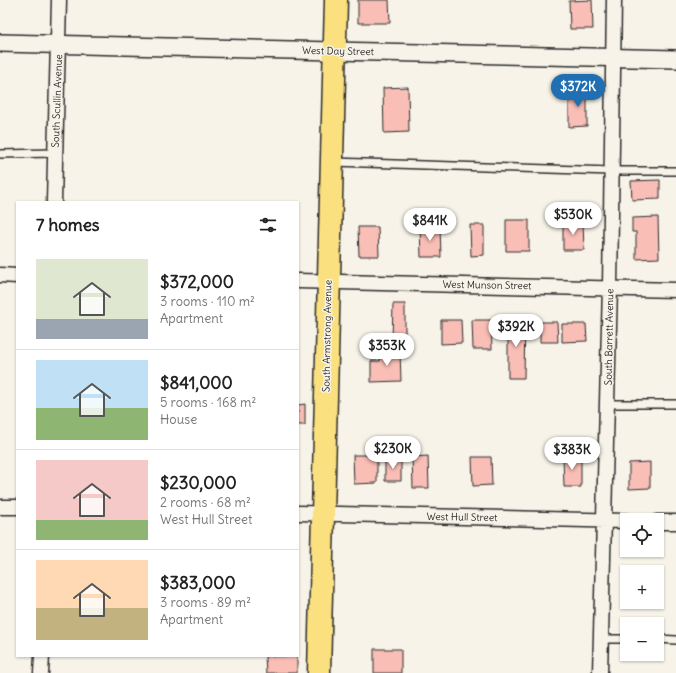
<!DOCTYPE html>
<html lang="en">
<head>
<meta charset="utf-8">
<style>
  body { margin:0; font-family:Delius,sans-serif; background:#f2f2f2; color:#222; height:100vh; display:flex; flex-direction:column; font-size:15px; white-space:nowrap }
  * { box-sizing:border-box; margin:0 }
  p { font-size:13px; color:#767676 }
  .icon { flex:none; width:22px; height:22px; fill:none; stroke:currentColor; stroke-width:2; stroke-linecap:round; stroke-linejoin:round }
  .map { position:relative; flex:1; overflow:hidden }
  .panel { position:absolute; left:16px; top:201px; width:283px; height:456px; display:flex; flex-direction:column; background:#fff; border-radius:0px; box-shadow:0 1px 3px #0004 }
  .panel>* { flex:none }
  .controls { position:absolute; left:620px; top:513px; display:grid; gap:8px }
  .controls a { display:grid; place-items:center; width:44px; height:44px; border-radius:0px; background:#fff; box-shadow:0 1px 3px #0004; font-size:20px }
  .price { position:absolute; translate:-50% -34px; padding:0 9px; border-radius:14px; background:#fff; color:#222; font-size:13px; line-height:26px; filter:drop-shadow(0 1px 2px #0008) }
  .price::after { content:''; position:absolute; left:50%; top:24px; width:12px; height:9px; margin-left:-6px; background:inherit; clip-path:polygon(0 0,100% 0,50% 100%) }
  .price.selected { background:#1f6fb2; color:#fff }
  ul { padding:0; list-style:none }
  li { display:flex; align-items:center; gap:12px; height:100px; padding:0 20px }
  li+li { border-top:1px solid #e0e0e0 }
  li span { display:grid; place-items:center; flex:none; width:112px; height:80px; border-radius:0px; color:#555 }
  li>.icon { margin-inline-start:auto }
  span .icon { width:48px; height:48px; fill:#fffc; stroke-width:1 }
  li b { font-size:17px }
  h2 { display:flex; justify-content:space-between; align-items:center; height:48px; padding:0 20px; font-size:17px }
  .map>svg:first-child { display:block }
</style>
</head>
<body>
<div class="map">
<svg width="676" height="673" viewBox="0 0 676 673">
  <rect width="100%" height="100%" fill="#f7f3e8"/>
  <filter id="ink" filterUnits="userSpaceOnUse"><feTurbulence type="fractalNoise" baseFrequency=".025" numOctaves="2"/><feDisplacementMap in="SourceGraphic" scale="8" xChannelSelector="R" yChannelSelector="G"/><feConvolveMatrix kernelMatrix="1 2 1 2 8 2 1 2 1" color-interpolation-filters="sRGB"/></filter>
  <g filter="url(#ink)">
    <path fill="#f9beb5" stroke="#2b2b2b" d="M 358,0 L 389,0 L 390,23 L 358,23 Z
      M 592,0 L 593,29 L 570,29 L 569,1 Z
      M 408,87 L 409,132 L 384,133 L 383,88 Z
      M 569,90 L 587,90 L 587,126 L 569,127 Z
      M 660,180 L 660,199 L 632,200 L 631,181 Z
      M 658,217 L 659,258 L 636,259 L 636,232 L 632,232 L 632,218 Z
      M 506,220 L 529,220 L 529,251 L 506,251 Z
      M 563,222 L 583,222 L 584,250 L 563,250 Z
      M 470,225 L 484,225 L 484,255 L 471,256 Z
      M 420,226 L 440,226 L 441,257 L 421,257 Z
      M 358,227 L 378,227 L 379,256 L 359,256 Z
      M 393,304 L 405,304 L 405,340 L 392,340 Z
      M 508,319 L 525,319 L 524,378 L 508,378 Z
      M 441,320 L 461,320 L 462,343 L 441,344 Z
      M 472,320 L 491,320 L 492,349 L 473,349 Z
      M 540,322 L 557,322 L 558,342 L 540,342 Z
      M 562,324 L 586,324 L 587,341 L 562,342 Z
      M 380,351 L 400,351 L 401,381 L 371,382 L 371,361 L 380,361 Z
      M 305,404 L 305,425 L 298,425 L 298,405 Z
      M 353,455 L 377,455 L 377,483 L 354,484 Z
      M 428,456 L 429,488 L 413,488 L 412,457 Z
      M 563,456 L 581,456 L 581,487 L 564,487 Z
      M 472,457 L 491,457 L 492,485 L 473,486 Z
      M 385,458 L 401,458 L 401,481 L 385,481 Z
      M 650,462 L 650,488 L 629,489 L 629,463 Z
      M 374,649 L 401,649 L 401,673 L 374,673 Z
      M 265,656 L 297,656 L 297,673 L 266,673 Z"/>
    <g fill="none" stroke-linecap="round" stroke-linejoin="round">
      <g stroke="#2b2b2b" stroke-width="10">
        <path id="service" d="M 0,154 L 55,153
          M 334,162 L 611,171 L 676,171
          M 607,404 L 676,404
          M 601,639 L 627,639
          M 657,639 L 676,640"/>
      </g>
      <g stroke="#2b2b2b" stroke-width="17">
        <path id="minor" d="M 54,202 L 59,0
          M 0,275 L 17,276
          M 298,281 L 676,290
          M 0,507 L 17,507
          M 298,513 L 627,521
          M 657,522 L 676,522
          M 41,673 L 42,656
          M 600,673 L 610,287 L 614,0"/>
      </g>
      <g stroke="#2b2b2b" stroke-width="20">
        <path id="tertiary" d="M 0,43 L 676,59"/>
      </g>
      <g stroke="#2b2b2b" stroke-width="25">
        <path id="primary" d="M 319,673 L 336,0"/>
      </g>
      <use href="#service" stroke="#f7f3e8" stroke-width="7"/>
      <use href="#minor" stroke="#f7f3e8" stroke-width="14"/>
      <use href="#tertiary" stroke="#f7f3e8" stroke-width="17"/>
      <use href="#primary" stroke="#fbe080" stroke-width="22"/>
    </g>
  </g>
  <g text-anchor="middle" dominant-baseline="central" stroke-width="3" stroke-linejoin="round" paint-order="stroke">
    <g font-size="10" fill="#2b2b2b" stroke="#f7f3e8">
      <text transform="translate(338 51) rotate(1)">West Day Street</text>
      <text transform="translate(57 101) rotate(-88)">South Scullin Avenue</text>
      <text transform="translate(487 285) rotate(1)">West Munson Street</text>
      <text transform="translate(327 336) rotate(-89)">South Armstrong Avenue</text>
      <text transform="translate(609 337) rotate(-89)">South Barrett Avenue</text>
      <text transform="translate(462 517) rotate(1)">West Hull Street</text>
    </g>
  </g>
</svg>
<div class="controls">
<a><svg class="icon" aria-label="locate" viewBox="0 0 24 24"><circle cx="12" cy="12" r="6"/><path d="M12 2v4M12 18v4M2 12h4M18 12h4"/></svg></a>
<a>+</a>
<a>−</a>
</div>
<b class="price selected" style="left:578px;top:108px">$372K</b>
<b class="price" style="left:573px;top:236px">$530K</b>
<b class="price" style="left:430px;top:242px">$841K</b>
<b class="price" style="left:516px;top:348px">$392K</b>
<b class="price" style="left:387px;top:367px">$353K</b>
<b class="price" style="left:393px;top:470px">$230K</b>
<b class="price" style="left:572px;top:471px">$383K</b>
<section class="panel">
<h2>7 homes<svg class="icon" aria-label="filters" viewBox="0 0 24 24"><path d="M4 7h16M4 17h16"/><circle cx="9" cy="7" r="2"/><circle cx="15" cy="17" r="2"/></svg></h2>
<ul>
<li><span style="background:linear-gradient(#dfe7d0 75%,#9aa5b1 0)"><svg class="icon" aria-label="home" viewBox="0 0 24 24"><path d="M3 11l9-7 9 7M6 9v11h12V9"/></svg></span><div><b>$372,000</b><p>3 rooms · 110 m²</p><p>Apartment</p></div></li>
<li><span style="background:linear-gradient(#bfe0f5 60%,#8fb573 0)"><svg class="icon" aria-label="home" viewBox="0 0 24 24"><path d="M3 11l9-7 9 7M6 9v11h12V9"/></svg></span><div><b>$841,000</b><p>5 rooms · 168 m²</p><p>House</p></div></li>
<li><span style="background:linear-gradient(#f6c9c9 75%,#8fb573 0)"><svg class="icon" aria-label="home" viewBox="0 0 24 24"><path d="M3 11l9-7 9 7M6 9v11h12V9"/></svg></span><div><b>$230,000</b><p>2 rooms · 68 m²</p><p>West Hull Street</p></div></li>
<li><span style="background:linear-gradient(#ffd9b3 60%,#c2b280 0)"><svg class="icon" aria-label="home" viewBox="0 0 24 24"><path d="M3 11l9-7 9 7M6 9v11h12V9"/></svg></span><div><b>$383,000</b><p>3 rooms · 89 m²</p><p>Apartment</p></div></li>
</ul>
</section>
</div>
</body>
</html>
